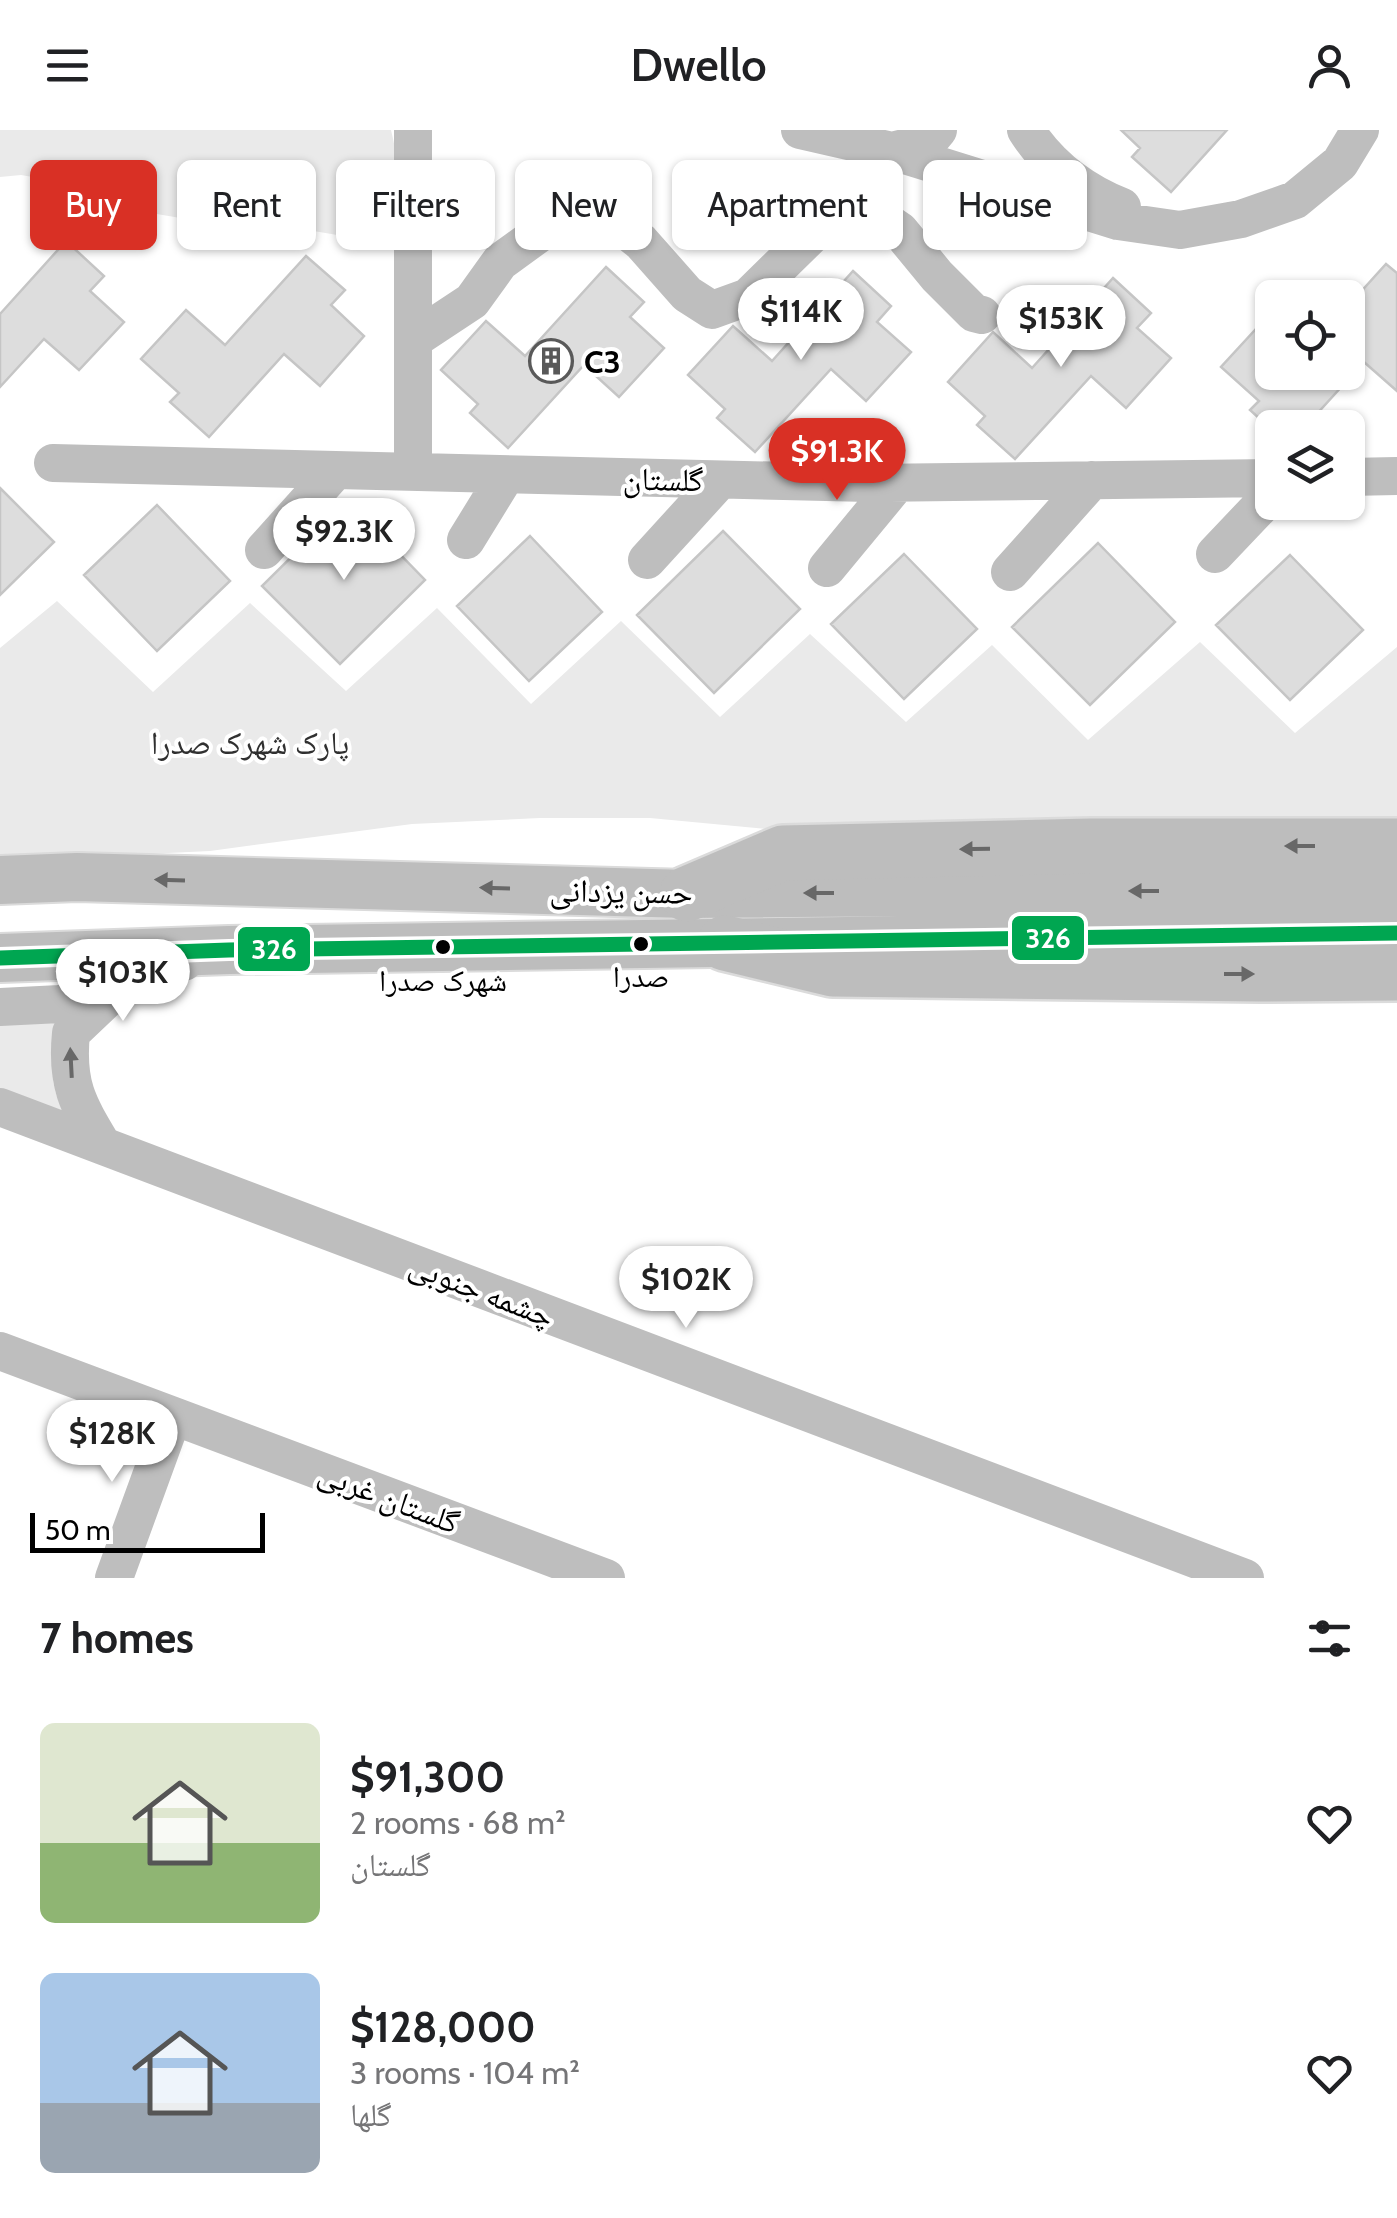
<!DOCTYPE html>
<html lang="en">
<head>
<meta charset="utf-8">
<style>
  body { margin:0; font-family:Cabin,"Noto Naskh Arabic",sans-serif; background:#f6f6f6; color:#202124; height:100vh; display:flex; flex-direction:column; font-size:38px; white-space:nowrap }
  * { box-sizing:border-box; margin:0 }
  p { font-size:32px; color:#757577 }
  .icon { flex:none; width:55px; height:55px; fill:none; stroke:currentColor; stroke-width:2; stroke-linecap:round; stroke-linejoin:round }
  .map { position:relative; height:1448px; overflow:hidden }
  .panel { display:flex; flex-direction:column; background:#fff; flex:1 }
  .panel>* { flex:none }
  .hud { position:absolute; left:30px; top:30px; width:1338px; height:90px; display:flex; gap:20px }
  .buttons { position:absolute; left:1255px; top:150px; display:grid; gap:20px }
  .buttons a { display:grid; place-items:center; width:110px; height:110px; border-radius:15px; background:#fff; box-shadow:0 2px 8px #0004; font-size:50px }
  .scale { position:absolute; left:30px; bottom:25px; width:235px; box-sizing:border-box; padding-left:10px; border:5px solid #000; border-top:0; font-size:28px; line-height:35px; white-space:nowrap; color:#000; -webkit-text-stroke:8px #fff; paint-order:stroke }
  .price { position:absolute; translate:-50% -85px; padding:0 22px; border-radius:35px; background:#fff; color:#222; font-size:32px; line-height:65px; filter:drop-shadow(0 2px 5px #0008) }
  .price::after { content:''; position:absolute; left:50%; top:60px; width:30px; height:22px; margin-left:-15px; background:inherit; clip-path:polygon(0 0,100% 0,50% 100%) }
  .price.on { background:#d93025; color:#fff }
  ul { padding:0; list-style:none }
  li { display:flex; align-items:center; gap:30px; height:250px; padding:0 40px }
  li span { display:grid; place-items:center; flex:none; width:280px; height:200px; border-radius:15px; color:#555 }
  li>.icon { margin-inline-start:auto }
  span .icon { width:120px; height:120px; fill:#fffc; stroke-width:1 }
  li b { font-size:42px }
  h2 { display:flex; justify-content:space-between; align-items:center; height:120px; padding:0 40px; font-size:42px }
  .chip { padding:0 35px; border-radius:15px; background:#fff; box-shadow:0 2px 8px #0004; font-size:35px; line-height:90px }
  .chip.on { background:#d93025; color:#fff }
  header { display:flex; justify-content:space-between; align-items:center; height:130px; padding:0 40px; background:#fff; font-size:45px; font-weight:600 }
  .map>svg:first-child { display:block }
</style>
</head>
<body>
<header><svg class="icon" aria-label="menu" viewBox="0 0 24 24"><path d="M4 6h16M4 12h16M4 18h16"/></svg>Dwello<svg class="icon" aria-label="person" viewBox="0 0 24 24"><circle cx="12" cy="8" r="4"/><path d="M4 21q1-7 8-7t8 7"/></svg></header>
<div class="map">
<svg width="1397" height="1448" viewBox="0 0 1397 1448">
  <rect width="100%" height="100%" fill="#fff"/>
  <path fill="#eaeaea" d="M 0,0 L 391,0 C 400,36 402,78 390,114 L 255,91 L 210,93 L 145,82 L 53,88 L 61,52 L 21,45 L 0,47 Z
    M 57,471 L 153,562 L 250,473 L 346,561 L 437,478 L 531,574 L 621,491 L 720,587 L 810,504 L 906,592 L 992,515 L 1088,610 L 1200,512 L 1295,603 L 1397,517 L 1397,696 L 841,706 L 650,688 L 540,688 L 412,694 L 210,721 L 64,728 L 0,725 L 0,518 Z
    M 65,888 C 49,928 46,951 68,990 L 0,966 L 0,890 Z"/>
  <path fill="#ddd" stroke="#c5c5c5" stroke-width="2.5" d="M 1121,0 L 1227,0 L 1171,62 L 1132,27 L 1140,18 Z
    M 66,111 L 104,146 L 90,161 L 124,192 L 79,240 L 44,209 L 0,257 L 0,184 Z
    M 306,126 L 345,160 L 331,175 L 364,206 L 320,256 L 284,224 L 209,307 L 170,272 L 179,263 L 141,229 L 186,180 L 225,215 Z
    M 1386,134 L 1397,143 L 1397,261 L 1364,232 L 1304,298 L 1272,298 L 1272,300 L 1250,280 L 1259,271 L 1221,237 L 1266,188 L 1272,194 L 1272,242 L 1348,242 L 1348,176 Z
    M 606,137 L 644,172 L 630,187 L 664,218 L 619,267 L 584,235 L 508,318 L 470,283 L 478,274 L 441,240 L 486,191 L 525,226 Z
    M 853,141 L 891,176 L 877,192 L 911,222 L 866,271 L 831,239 L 755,322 L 717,288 L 725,279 L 688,245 L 733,196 L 772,231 Z
    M 1113,148 L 1151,183 L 1137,198 L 1171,228 L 1126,278 L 1091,246 L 1015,329 L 977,295 L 985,286 L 948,252 L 993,202 L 1032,238 Z
    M 0,358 L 54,412 L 0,465 Z
    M 348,371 L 425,450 L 340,534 L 262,456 Z
    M 157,375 L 230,451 L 157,521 L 84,445 Z
    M 723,401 L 800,479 L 714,563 L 637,485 Z
    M 530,406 L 602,482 L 529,551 L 457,476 Z
    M 1098,413 L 1175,492 L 1090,575 L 1012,497 Z
    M 904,424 L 977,499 L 904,569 L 831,494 Z
    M 1290,425 L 1363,500 L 1290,570 L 1216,495 Z"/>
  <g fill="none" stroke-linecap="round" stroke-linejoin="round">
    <g stroke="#dbdbdb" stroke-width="52">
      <path id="major" d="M 0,750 L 77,747 L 687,764 L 1397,758
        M 0,828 L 229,820 L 1397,803"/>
    </g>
    <g stroke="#dbdbdb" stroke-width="60">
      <path id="highway" d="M 687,764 L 783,723 L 1091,716 L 1397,716
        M 725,813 L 833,839 L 1261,844 L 1397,843"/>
    </g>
    <path stroke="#bebebe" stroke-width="38" d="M 800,0 L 892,21 L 1118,91 L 1180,100 L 1241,89 L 1295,70 L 1340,33 L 1360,0
      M 1026,0 C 1049,36 1082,61 1122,77
      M 892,21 L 928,12 L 938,0
      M 413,210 L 472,171 L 500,132 L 569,82 L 608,86 L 641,112 L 687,164 L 712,180 L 748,167 L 836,81 L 878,86 L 900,101 L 937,146 L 974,183 L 982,185
      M 53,333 L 869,353 L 1272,348
      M 413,342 L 413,0
      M 1348,347 L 1397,346
      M 466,410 L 506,345
      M 264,420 L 335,341
      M 1215,424 L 1272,364
      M 647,430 L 720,350
      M 827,438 L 898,352
      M 1010,442 L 1092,350
      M 0,877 L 60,874 L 115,861 L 150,841 L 184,832
      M 0,977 L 1245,1448
      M 103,1016 C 77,973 66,954 71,903 L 111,865
      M 0,1221 L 606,1448
      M 114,1448 L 173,1286"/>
    <use href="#major" stroke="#bdbdbd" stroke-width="48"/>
    <use href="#highway" stroke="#bdbdbd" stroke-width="55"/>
    <g stroke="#fff" stroke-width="22">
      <path id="bus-1" d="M 0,828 L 229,820 L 1397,803"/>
    </g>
    <use href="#bus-1" stroke="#00a651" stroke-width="15"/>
  </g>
  <defs><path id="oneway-solid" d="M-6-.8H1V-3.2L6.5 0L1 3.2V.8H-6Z" transform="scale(2.5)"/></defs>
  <g fill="#686868">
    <use href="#oneway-solid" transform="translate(1300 716) rotate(180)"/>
    <use href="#oneway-solid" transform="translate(975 719) rotate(179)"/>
    <use href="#oneway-solid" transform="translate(170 750) rotate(-178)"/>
    <use href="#oneway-solid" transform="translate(495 758) rotate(-178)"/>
    <use href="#oneway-solid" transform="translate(1144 761) rotate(180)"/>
    <use href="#oneway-solid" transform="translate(819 763) rotate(180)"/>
    <use href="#oneway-solid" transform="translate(1239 844)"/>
    <use href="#oneway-solid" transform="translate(71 933) rotate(-93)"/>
  </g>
  <defs>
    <g id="building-ring" transform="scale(2.25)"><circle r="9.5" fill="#fff" stroke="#595959" stroke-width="1.5"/><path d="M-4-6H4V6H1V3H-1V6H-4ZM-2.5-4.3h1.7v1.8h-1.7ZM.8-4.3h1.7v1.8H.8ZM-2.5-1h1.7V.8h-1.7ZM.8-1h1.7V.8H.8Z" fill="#595959"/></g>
  </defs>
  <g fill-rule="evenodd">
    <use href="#building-ring" x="551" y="231"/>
  </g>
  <g fill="#000" stroke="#fff" stroke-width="4">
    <circle cx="641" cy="814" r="9"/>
    <circle cx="443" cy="817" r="9"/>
  </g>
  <g text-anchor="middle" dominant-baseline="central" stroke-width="8" stroke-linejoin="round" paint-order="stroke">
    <g font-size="30" fill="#000" stroke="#fff">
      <text x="641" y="846">صدرا</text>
      <text x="443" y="850">شهرک صدرا</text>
    </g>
    <g font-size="32" font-weight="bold" fill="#000" stroke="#fff" text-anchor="start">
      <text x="584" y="231">C3</text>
    </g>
    <g font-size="32" fill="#000" stroke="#fff">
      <text transform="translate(663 349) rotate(1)">گلستان</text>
      <text transform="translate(621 761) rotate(1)">حسن یزدانی</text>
      <text transform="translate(482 1160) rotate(21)">چشمه جنوبی</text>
      <text transform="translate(389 1367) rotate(21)">گلستان غربی</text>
    </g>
    <g font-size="32" fill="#303030" stroke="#fff">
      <text x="250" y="612">پارک شهرک صدرا</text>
    </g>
  </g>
  <g stroke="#fff" stroke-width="4">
    <rect x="1010" y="784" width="76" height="48" rx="10" fill="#00a651"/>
    <rect x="236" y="795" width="76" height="48" rx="10" fill="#00a651"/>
  </g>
  <g font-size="28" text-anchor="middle" font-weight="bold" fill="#fff">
    <text x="1048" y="818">326</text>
    <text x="274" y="829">326</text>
  </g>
</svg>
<div class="buttons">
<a><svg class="icon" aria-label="locate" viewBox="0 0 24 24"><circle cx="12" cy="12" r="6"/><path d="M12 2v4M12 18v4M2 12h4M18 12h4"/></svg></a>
<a><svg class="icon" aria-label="layers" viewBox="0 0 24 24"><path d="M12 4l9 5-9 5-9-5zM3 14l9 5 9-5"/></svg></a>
</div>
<div class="scale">50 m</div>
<b class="price" style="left:801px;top:233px">$114K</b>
<b class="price" style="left:1061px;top:240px">$153K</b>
<b class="price on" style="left:837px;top:373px">$91.3K</b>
<b class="price" style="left:344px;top:453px">$92.3K</b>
<b class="price" style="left:123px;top:894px">$103K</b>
<b class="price" style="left:686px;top:1201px">$102K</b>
<b class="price" style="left:112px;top:1355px">$128K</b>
<div class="hud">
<a class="chip on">Buy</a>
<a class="chip">Rent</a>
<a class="chip">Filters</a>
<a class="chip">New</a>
<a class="chip">Apartment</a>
<a class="chip">House</a>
</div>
</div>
<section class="panel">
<h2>7 homes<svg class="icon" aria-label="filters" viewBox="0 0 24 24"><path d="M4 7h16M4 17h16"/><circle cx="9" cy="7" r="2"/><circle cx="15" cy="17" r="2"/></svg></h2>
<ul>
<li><span style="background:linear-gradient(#dfe7d0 60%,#8fb573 0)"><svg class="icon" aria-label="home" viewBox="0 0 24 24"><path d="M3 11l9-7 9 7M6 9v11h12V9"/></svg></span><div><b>$91,300</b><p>2 rooms · 68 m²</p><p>گلستان</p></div><svg class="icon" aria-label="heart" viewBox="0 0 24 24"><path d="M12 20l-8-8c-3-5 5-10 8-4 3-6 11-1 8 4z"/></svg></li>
<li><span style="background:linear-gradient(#a9c7e8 65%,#9aa5b1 0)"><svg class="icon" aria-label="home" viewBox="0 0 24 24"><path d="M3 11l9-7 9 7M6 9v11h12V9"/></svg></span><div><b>$128,000</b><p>3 rooms · 104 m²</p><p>گلها</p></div><svg class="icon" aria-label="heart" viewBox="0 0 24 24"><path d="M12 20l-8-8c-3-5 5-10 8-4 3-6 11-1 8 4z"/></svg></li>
</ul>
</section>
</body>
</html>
